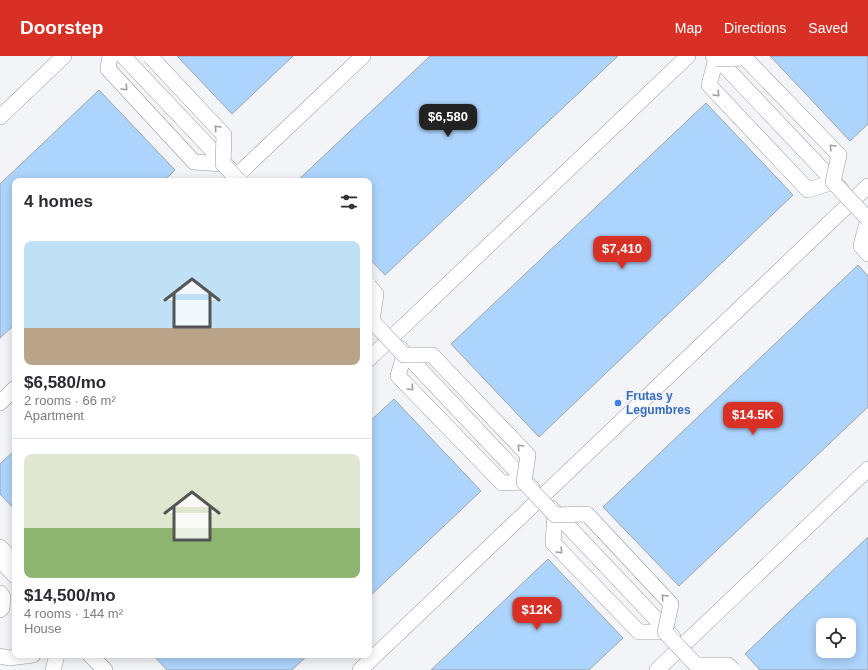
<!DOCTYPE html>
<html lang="en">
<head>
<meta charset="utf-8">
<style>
  body { margin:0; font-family:Helvetica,sans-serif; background:#f2f2f3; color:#2b2b33; height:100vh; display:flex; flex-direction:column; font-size:15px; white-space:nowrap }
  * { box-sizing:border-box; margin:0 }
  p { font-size:13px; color:#7c7c81 }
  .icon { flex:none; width:22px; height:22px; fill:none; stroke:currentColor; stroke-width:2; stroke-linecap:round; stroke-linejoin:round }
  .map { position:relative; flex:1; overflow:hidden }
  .details { position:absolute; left:12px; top:122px; width:360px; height:480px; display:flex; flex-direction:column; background:#fff; border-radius:8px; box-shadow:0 2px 10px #0003 }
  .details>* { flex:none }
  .controls { position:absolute; left:816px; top:562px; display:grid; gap:8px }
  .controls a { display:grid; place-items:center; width:40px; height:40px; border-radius:8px; background:#fff; box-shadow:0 2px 10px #0003; font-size:20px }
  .price { position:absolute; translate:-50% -34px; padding:0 9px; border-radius:8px; background:#d93025; color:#fff; font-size:13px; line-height:26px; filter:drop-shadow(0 1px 2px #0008) }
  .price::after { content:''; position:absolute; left:50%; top:24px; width:12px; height:9px; margin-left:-6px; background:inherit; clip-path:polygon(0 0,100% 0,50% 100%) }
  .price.selected { background:#222; color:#fff }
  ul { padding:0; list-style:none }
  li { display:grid; align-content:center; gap:8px; height:212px; padding:0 12px }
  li+li { border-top:1px solid #e1e1e2 }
  li span { display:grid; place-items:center; height:124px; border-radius:8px; color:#555 }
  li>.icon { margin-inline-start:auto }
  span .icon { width:72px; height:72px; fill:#fffc; stroke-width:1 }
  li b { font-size:17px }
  h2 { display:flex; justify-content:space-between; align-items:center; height:48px; padding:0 12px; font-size:17px }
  header { display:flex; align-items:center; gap:24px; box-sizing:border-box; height:56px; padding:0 20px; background:#d93025; color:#fff }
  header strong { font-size:19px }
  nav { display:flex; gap:22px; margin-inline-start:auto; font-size:14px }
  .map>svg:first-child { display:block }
</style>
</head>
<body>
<header>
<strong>Doorstep</strong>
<nav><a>Map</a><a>Directions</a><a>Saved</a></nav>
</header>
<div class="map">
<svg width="868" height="614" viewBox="0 0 868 614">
  <rect width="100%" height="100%" fill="#f2f4f7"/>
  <path fill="#add4fc" stroke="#a2a4a6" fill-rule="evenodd" d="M 177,0 L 293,0 L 232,58 Z
    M 430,0 L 618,0 L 385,219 L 369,202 L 369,125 L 297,125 Z
    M 770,0 L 868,0 L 868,68 L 850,85 Z
    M 99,34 L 175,114 L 164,125 L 15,125 L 15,268 L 0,282 L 0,128 Z
    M 706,47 L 793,139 L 539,381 L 451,288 Z
    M 858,209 L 868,220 L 868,351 L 679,530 L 603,451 Z
    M 394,343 L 481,435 L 369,541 L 369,366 Z
    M 15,394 L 15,454 L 0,438 L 0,408 Z
    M 868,481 L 868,614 L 760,614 L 745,598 ZM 823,569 L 849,569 L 849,595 L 823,595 Z
    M 548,503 L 623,582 L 589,614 L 431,614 Z
    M 153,599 L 308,599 L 292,614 L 167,614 Z"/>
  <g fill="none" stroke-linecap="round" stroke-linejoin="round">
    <g stroke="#96989a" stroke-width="16">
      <path id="minor" d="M 110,0 L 108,13 L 194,106 L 223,108
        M 123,0 L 230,113
        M 713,0 L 716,3 L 709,29 L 808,134 L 833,126
        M 715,0 L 841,133
        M 0,61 L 64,0
        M 231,125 L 363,0
        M 868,163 L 861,190 L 868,198
        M 400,292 L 532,432
        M 404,299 L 398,320 L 502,427 L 524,426
        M 369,303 L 688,0
        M 0,347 L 15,332
        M 551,452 L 673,581
        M 555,459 L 553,487 L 639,576 L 665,576
        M 0,491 L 15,507
        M 0,504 L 15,520
        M 0,537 L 3,541 L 2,552 L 0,554
        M 90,599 L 105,614
        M 0,600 L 9,602 L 33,599
        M 53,614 L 57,599
        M 360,614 L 868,130
        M 657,614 L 868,413"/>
    </g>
    <use href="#minor" stroke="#fff" stroke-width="15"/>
    <g stroke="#96989a" stroke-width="16" stroke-linecap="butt">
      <path id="minor-bridge" d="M 150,0 L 224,79 L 223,108 L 239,125
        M 716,3 L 745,2 L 839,99 L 833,126 L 868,163
        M 369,230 L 376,238 L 372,265 L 404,299 L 432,299 L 528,399 L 524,426 L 555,459 L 587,458 L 671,548 L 665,576 L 696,609 L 728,609 L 733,614"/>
    </g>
    <use href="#minor-bridge" stroke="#fff" stroke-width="15"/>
  </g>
  <defs><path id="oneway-chevron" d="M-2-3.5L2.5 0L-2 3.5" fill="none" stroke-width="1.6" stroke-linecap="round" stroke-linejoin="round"/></defs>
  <g stroke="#9fa0a0">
    <use href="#oneway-chevron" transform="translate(125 32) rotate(47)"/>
    <use href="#oneway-chevron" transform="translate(717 38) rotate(47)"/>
    <use href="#oneway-chevron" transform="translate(217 72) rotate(-133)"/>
    <use href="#oneway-chevron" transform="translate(832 91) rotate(-134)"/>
    <use href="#oneway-chevron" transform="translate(411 332) rotate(46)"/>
    <use href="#oneway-chevron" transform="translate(520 391) rotate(-134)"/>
    <use href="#oneway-chevron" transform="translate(560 495) rotate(46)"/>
    <use href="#oneway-chevron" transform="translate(664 541) rotate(-133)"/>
  </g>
  <circle fill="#3f7fe0" stroke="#f2f4f7" stroke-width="1.5" cx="618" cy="347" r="4"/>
  <g text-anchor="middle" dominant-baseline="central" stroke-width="3" stroke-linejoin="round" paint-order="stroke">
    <g font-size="12" font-weight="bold" fill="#366cbe" stroke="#f2f4f7" text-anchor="start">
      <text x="626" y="340">Frutas y<tspan x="626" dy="14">Legumbres</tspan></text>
    </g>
  </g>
</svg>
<div class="controls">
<a><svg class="icon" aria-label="locate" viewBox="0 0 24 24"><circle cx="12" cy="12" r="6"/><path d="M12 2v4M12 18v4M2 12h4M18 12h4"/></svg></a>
</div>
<b class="price selected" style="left:448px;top:82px">$6,580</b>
<b class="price" style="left:622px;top:214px">$7,410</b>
<b class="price" style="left:753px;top:380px">$14.5K</b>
<b class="price" style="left:537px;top:575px">$12K</b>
<section class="details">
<h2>4 homes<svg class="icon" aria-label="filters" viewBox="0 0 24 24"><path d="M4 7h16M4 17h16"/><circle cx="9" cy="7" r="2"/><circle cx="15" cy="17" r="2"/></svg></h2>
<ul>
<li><span style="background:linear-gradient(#bfe0f5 70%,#b9a48a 0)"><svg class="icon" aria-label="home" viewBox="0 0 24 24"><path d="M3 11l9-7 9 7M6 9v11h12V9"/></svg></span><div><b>$6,580/mo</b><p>2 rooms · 66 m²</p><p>Apartment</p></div></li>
<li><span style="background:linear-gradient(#dfe7d0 60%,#8fb573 0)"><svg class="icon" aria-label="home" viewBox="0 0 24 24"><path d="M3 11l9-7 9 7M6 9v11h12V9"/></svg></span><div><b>$14,500/mo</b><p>4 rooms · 144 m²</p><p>House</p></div></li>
</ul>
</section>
</div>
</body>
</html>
